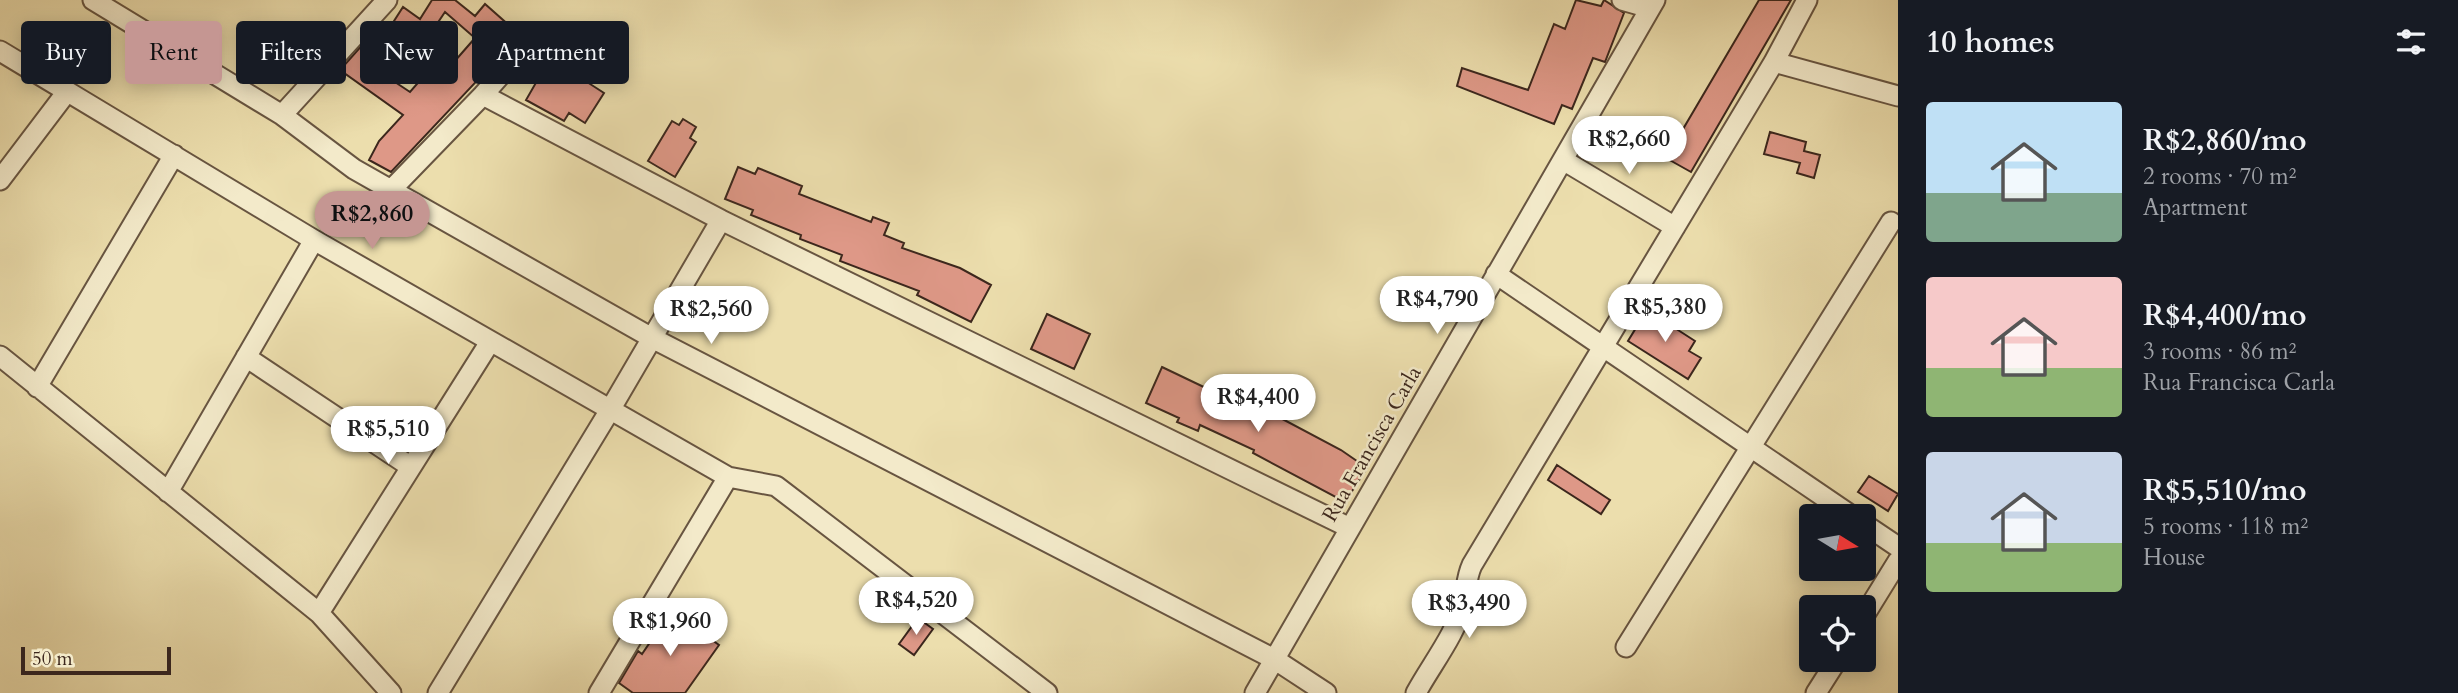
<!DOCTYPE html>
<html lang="en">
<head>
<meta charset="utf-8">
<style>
  body { margin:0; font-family:Cardo,serif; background:#242831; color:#f1f3f6; height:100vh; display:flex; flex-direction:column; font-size:26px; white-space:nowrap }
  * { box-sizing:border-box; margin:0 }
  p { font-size:23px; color:#9ea1a6 }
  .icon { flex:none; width:38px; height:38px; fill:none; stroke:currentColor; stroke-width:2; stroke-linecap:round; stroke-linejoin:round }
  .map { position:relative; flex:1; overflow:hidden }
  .sheet { display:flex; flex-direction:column; background:#171b24; width:560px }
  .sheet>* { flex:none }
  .top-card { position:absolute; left:21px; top:21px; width:665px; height:63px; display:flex; gap:14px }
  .needle { width:46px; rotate:101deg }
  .fabs { position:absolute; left:1799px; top:504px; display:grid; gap:14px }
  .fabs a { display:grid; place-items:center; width:77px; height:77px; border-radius:7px; background:#171b24; box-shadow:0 4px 18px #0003; font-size:35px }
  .scale { position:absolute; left:21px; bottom:18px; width:150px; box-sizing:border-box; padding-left:7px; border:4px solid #3c271d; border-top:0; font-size:19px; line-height:24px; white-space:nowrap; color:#3c271d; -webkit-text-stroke:5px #f3eaca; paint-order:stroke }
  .price { position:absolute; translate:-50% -60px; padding:0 16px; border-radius:24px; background:#fff; color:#222; font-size:23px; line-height:46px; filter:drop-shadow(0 2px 4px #0008) }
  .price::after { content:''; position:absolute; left:50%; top:42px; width:21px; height:16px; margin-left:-10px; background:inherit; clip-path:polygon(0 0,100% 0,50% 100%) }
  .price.active { background:#c59692; color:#111 }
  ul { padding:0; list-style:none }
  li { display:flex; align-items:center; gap:21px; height:175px; padding:0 28px }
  li span { display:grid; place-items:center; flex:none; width:196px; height:140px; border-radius:7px; color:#555 }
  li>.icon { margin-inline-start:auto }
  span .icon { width:84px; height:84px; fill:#fffc; stroke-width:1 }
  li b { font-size:30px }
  h2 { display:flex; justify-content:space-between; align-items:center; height:84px; padding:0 28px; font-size:30px }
  .tag { padding:0 24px; border-radius:7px; background:#171b24; box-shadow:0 4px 18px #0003; font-size:24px; line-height:63px }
  .tag.active { background:#c59692; color:#111 }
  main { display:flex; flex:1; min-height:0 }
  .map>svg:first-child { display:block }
</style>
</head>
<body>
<main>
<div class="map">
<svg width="1898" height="693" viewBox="0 0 1898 693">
  <rect width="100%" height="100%" fill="#ecdead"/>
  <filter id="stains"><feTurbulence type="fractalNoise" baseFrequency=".00286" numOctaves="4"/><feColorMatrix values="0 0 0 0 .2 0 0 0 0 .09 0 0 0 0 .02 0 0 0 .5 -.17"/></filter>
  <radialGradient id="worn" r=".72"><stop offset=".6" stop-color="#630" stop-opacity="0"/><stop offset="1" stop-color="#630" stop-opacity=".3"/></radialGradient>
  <path fill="#de9887" stroke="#3c271d" stroke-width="2" d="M 432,0 L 455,0 L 475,16 L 485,4 L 520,35 L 391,172 L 369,160 L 379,141 L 403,115 L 340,70 L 364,43 L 380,53 L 371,66 L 410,92 L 444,53 L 454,62 L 475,38 L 445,12 L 424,43 L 394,21 L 403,7 L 420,19 Z
    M 1576,0 L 1601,6 L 1604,0 L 1624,13 L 1605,62 L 1593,58 L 1572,109 L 1562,105 L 1554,124 L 1457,86 L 1462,68 L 1528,90 L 1554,24 L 1565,29 Z
    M 1759,0 L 1791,0 L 1691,172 L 1666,158 Z
    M 540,48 L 591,74 L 587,82 L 604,93 L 585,123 L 569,113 L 564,121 L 526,100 L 545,67 L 530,60 Z
    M 683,119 L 696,127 L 690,138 L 696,142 L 675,177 L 648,161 L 672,121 L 679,125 Z
    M 1770,132 L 1806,142 L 1804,151 L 1820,155 L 1814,178 L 1797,173 L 1800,163 L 1764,154 Z
    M 738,167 L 755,174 L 758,168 L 802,186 L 799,194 L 871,222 L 873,217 L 889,223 L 884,235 L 904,243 L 902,248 L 960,268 L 991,285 L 971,322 L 917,295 L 919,291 L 840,261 L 842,255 L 800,239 L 801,235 L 751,215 L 753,210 L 725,199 Z
    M 1647,310 L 1695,341 L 1689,351 L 1701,358 L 1688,379 L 1628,341 Z
    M 1047,314 L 1090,334 L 1074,369 L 1031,349 Z
    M 1162,367 L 1233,401 L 1234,397 L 1273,414 L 1341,450 L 1367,468 L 1345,502 L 1253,453 L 1254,450 L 1200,425 L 1198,431 L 1177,422 L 1179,418 L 1146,403 Z
    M 1557,465 L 1610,500 L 1601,514 L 1548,480 Z
    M 1869,476 L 1898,494 L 1888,511 L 1858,492 Z
    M 665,606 L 719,645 L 685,693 L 633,693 L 619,683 L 638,651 L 642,654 L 659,629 L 654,625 Z
    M 918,618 L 933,629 L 914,655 L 899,644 Z"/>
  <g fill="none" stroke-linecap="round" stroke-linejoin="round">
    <g stroke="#685541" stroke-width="23">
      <path id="minor" d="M 93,0 L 282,115 L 354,169 L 652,338 L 1274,659 L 1326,693
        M 1622,0 L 1650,8
        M 0,51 L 314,240 L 728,477 L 776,486 L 1047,693
        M 1774,62 L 1898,96
        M 483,95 L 721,220 L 1350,528
        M 282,115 L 387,0
        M 1563,160 L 1675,227
        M 0,180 L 66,93
        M 390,191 L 483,95 L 529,43
        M 1496,274 L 1852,516
        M 0,356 L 319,613 L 391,693
        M 246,357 L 411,467
        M 37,387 L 174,155
        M 168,492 L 314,240
        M 1864,524 L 1898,547
        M 319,613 L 490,342
        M 1864,616 L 1898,561
        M 1626,647 L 1891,222
        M 438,693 L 610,410 L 721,220
        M 599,693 L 728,477
        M 1255,693 L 1655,0
        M 1416,693 C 1431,665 1457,633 1464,601 C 1467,588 1466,578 1472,565 L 1774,62 L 1807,0
        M 1816,693 L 1837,660"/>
    </g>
    <use href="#minor" stroke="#f3eaca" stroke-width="19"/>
  </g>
  <g text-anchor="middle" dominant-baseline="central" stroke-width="5" stroke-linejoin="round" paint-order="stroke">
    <g font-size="21" fill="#3c271d" stroke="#f3eaca">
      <text transform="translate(1372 444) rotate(-60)">Rua Francisca Carla</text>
    </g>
  </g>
  <rect width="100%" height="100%" filter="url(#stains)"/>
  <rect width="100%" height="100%" fill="url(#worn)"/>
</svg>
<div class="fabs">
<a><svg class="needle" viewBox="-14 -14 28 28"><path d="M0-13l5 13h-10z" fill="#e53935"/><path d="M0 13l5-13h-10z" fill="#9ea1a6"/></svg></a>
<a><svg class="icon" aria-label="locate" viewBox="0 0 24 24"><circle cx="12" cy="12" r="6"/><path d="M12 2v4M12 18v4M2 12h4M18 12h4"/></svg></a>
</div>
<div class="scale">50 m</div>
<b class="price" style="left:1629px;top:176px">R$2,660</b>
<b class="price active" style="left:372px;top:251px">R$2,860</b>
<b class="price" style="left:1437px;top:336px">R$4,790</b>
<b class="price" style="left:1665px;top:344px">R$5,380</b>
<b class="price" style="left:711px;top:346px">R$2,560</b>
<b class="price" style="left:1258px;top:434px">R$4,400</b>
<b class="price" style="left:388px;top:466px">R$5,510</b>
<b class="price" style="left:916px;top:637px">R$4,520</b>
<b class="price" style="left:1469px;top:640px">R$3,490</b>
<b class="price" style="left:670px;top:658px">R$1,960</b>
<div class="top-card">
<a class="tag">Buy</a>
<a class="tag active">Rent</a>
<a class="tag">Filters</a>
<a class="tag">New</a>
<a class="tag">Apartment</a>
</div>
</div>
<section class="sheet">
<h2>10 homes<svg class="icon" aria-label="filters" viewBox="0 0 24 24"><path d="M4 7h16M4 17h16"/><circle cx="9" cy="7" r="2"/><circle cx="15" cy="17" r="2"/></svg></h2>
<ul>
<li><span style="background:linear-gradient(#bfe0f5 65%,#7fa58c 0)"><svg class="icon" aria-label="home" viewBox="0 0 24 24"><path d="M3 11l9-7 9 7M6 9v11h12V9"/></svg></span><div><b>R$2,860/mo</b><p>2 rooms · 70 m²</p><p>Apartment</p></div></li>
<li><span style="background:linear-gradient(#f6c9c9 65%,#8fb573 0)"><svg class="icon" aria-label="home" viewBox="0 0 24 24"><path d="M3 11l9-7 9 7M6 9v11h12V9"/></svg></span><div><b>R$4,400/mo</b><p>3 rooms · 86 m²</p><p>Rua Francisca Carla</p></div></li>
<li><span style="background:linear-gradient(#c9d6e8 65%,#8fb573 0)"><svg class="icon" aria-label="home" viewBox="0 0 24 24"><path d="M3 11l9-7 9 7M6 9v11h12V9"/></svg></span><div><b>R$5,510/mo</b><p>5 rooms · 118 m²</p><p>House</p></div></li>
</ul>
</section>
</main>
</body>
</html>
